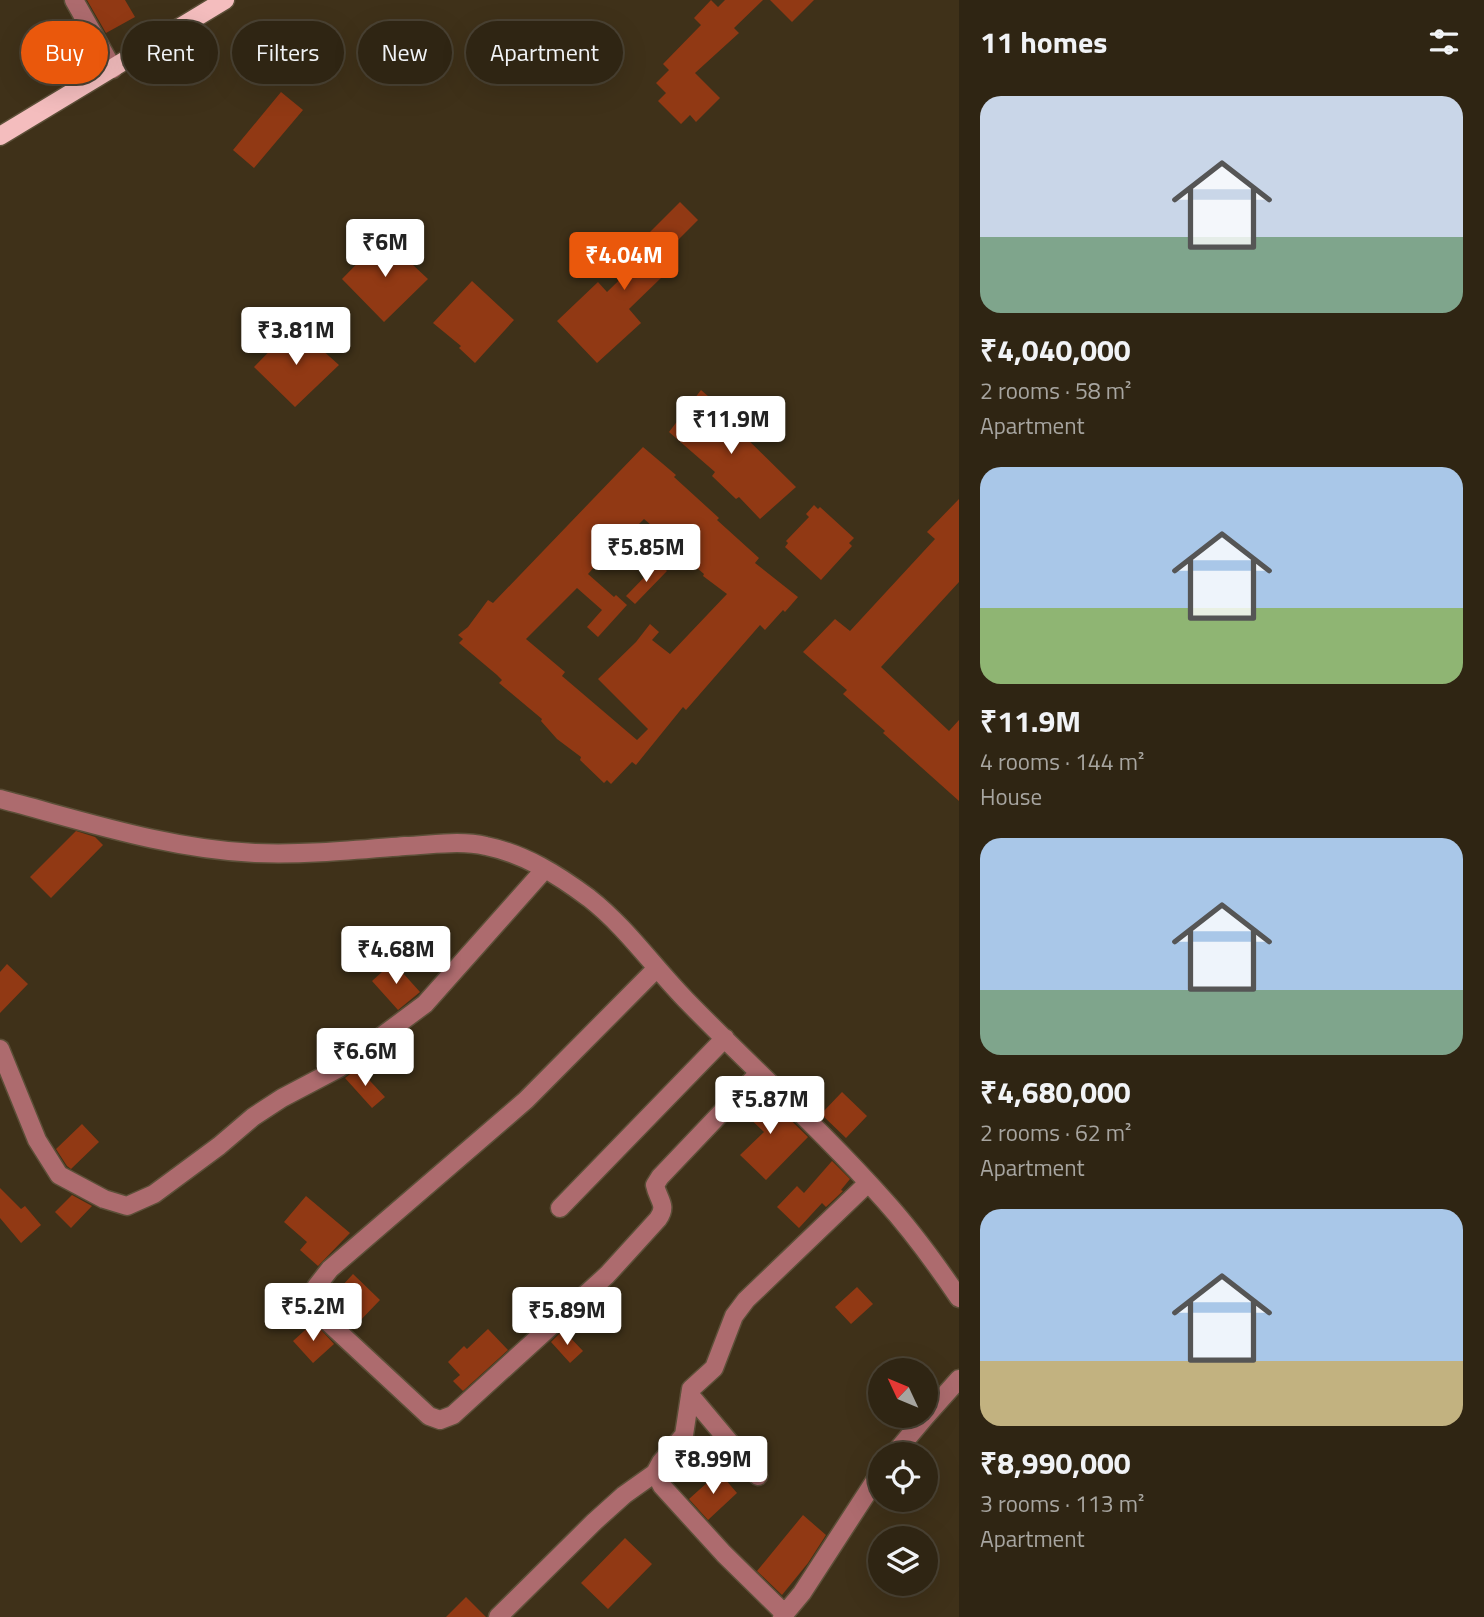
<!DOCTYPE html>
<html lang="en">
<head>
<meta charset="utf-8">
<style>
  body { margin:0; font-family:"Titillium Web",sans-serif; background:#3b3121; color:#f1f3f6; height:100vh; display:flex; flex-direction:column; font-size:26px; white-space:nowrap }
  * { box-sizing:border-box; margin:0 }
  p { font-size:23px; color:#a7a5a0 }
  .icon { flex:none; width:38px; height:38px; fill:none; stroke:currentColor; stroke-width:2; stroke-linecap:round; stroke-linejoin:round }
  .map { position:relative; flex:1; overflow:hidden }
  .details { display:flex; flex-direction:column; background:#2f2513; width:525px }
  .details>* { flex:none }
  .hud { position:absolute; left:21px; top:21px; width:665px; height:63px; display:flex; gap:14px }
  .needle { width:46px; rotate:314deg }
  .fabs { position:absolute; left:868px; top:1358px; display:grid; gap:14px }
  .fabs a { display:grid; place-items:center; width:70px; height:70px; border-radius:50%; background:#2f2513; box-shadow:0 7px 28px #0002,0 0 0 2px #4a4233; font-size:35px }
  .price { position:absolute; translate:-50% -60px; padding:0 16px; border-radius:7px; background:#fff; color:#222; font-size:23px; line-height:46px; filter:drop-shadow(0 2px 4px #0008) }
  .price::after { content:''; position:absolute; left:50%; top:42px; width:21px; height:16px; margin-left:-10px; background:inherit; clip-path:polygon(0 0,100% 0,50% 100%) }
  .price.selected { background:#ea580c; color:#fff }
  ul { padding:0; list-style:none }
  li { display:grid; align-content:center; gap:14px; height:371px; padding:0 21px }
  li span { display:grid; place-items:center; height:217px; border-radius:21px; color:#555 }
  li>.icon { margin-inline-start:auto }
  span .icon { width:126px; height:126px; fill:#fffc; stroke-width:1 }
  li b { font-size:30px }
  h2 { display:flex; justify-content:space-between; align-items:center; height:84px; padding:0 21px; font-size:30px }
  .tag { padding:0 24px; border-radius:32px; background:#2f2513; box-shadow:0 7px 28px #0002,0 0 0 2px #4a4233; font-size:24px; line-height:63px }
  .tag.selected { background:#ea580c; color:#fff }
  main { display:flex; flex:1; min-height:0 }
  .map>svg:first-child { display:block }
</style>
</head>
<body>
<main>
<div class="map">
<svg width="959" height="1617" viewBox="0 0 959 1617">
  <rect width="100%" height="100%" fill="#3f3119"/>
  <path fill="#913914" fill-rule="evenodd" d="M 87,0 L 125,0 L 135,17 L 106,33 Z
    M 711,0 L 718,7 L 725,0 L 763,0 L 734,28 L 739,33 L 695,73 L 720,98 L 696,122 L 690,115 L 681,124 L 658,101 L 666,93 L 656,83 L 669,70 L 663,64 L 701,25 L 694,18 Z
    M 770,0 L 814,0 L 792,22 Z
    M 281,92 L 303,110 L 254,168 L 233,150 Z
    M 680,202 L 698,220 L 652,266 L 662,277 L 629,309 L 641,323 L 597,363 L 557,321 L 598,282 L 607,292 L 646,254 L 637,245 Z
    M 383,237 L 428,279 L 384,322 L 342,279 Z
    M 472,281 L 514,320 L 475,363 L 459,348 L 461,346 L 433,323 Z
    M 294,326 L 318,350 L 320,348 L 339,365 L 295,407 L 254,367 Z
    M 701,390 L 738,422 L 738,430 L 796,487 L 760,519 L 739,497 L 736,499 L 712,476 L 715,472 L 669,432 Z
    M 643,447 L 676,475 L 674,477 L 719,518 L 717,520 L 759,558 L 755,563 L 798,597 L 785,612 L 783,610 L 765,630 L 760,625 L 686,710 L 683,707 L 636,765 L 632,762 L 611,784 L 607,780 L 604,783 L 580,760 L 581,757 L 557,739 L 541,721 L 542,719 L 499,683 L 502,680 L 497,675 L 459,643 L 463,639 L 458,635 L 468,627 L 488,600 L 493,603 ZM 644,519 L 679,549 L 677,551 L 704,574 L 703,576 L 727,594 L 670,654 L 652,640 L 659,632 L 650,624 L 636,642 L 598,679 L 648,729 L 637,740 L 562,676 L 565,672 L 526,639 L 577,588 L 602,610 L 587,627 L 598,637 L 627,605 L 616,595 L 614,597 L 588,574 L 620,538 L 622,541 Z
    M 959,499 L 959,582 L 881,667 L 949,731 L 959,720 L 959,801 L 883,733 L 885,731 L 843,694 L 847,690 L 803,652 L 835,619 L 850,631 L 935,539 L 927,532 Z
    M 814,505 L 818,509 L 820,507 L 854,538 L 849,543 L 852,546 L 821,580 L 785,547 L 788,543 L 786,541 L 809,517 L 806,514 Z
    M 658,563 L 667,571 L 635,604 L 626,596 Z
    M 76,831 L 95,837 L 103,845 L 51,898 L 30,877 Z
    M 393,962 L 420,992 L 398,1010 L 372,981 Z
    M 7,964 L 28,984 L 0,1013 L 0,972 Z
    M 358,1068 L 385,1097 L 372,1108 L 345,1078 Z
    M 759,1089 L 808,1137 L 766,1180 L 740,1155 L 764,1132 L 740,1109 Z
    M 842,1092 L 867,1116 L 846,1138 L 821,1114 Z
    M 82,1124 L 99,1142 L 71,1169 L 67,1166 L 56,1149 Z
    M 832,1161 L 850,1179 L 841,1190 L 843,1191 L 826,1207 L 822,1203 L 799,1228 L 777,1207 L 797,1186 L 804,1193 Z
    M 0,1188 L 21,1209 L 25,1206 L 41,1225 L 21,1243 L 0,1218 Z
    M 72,1195 L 92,1206 L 71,1228 L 55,1212 Z
    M 306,1196 L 350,1233 L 318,1266 L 300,1250 L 307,1242 L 284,1222 Z
    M 353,1274 L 380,1300 L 355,1326 L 328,1301 Z
    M 857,1287 L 873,1304 L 851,1324 L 835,1307 Z
    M 314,1322 L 334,1344 L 313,1363 L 293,1341 Z
    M 488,1329 L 508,1350 L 463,1391 L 453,1381 L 460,1375 L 448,1362 L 464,1346 L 467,1349 Z
    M 563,1330 L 583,1351 L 570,1363 L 551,1342 Z
    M 719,1472 L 737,1493 L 708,1520 L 689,1499 Z
    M 803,1515 L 826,1535 L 808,1563 L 782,1595 L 757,1571 Z
    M 625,1538 L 652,1564 L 608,1609 L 581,1583 Z
    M 466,1597 L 486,1617 L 446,1617 Z"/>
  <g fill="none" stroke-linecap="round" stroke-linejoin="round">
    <g stroke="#5c4f38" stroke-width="21">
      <path id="minor" d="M 74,0 L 113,69
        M 0,799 C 84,821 168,849 255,853 C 305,855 355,850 405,846 C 432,845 460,840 486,846 C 525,854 558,875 589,898 C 625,926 653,966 685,999 C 751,1067 822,1130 885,1201 C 912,1231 936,1264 959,1298
        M 656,969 L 526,1100 L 330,1269 L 316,1287 L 317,1307 L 329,1323 L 429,1416 L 440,1420 L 453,1415 L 607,1275 L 658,1219 C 668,1205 658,1200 655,1185 L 660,1177 L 759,1073
        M 0,1049 L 37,1140 L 59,1175 L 104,1199 L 127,1206 L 154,1194 L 219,1146 L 253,1117 L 282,1098 L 339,1068 L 425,1004 L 545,869
        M 560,1208 L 725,1038
        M 690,1395 L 758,1476
        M 926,1416 L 959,1379
        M 894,1454 L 926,1416
        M 655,1473 L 662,1486 L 724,1554 L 785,1614
        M 498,1617 L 594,1522 L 624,1495 L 655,1473 L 661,1462 L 684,1435 L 691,1389 L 714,1368 L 734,1316 L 746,1300 L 868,1183
        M 782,1617 L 802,1593 L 880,1473"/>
    </g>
    <g stroke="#5c4f38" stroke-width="21">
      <path id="major" d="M 0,136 L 225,0"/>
    </g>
    <use href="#minor" stroke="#ad6b6e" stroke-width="18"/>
    <use href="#major" stroke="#f4bdbe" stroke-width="18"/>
  </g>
</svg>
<div class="fabs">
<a><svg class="needle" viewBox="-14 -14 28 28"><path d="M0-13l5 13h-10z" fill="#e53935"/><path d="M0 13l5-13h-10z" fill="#a7a5a0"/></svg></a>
<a><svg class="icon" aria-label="locate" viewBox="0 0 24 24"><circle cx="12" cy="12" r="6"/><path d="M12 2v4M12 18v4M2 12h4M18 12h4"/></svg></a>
<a><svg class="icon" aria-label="layers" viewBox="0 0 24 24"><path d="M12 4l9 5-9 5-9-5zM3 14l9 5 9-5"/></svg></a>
</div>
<b class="price" style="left:385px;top:279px">₹6M</b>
<b class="price selected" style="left:624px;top:292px">₹4.04M</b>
<b class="price" style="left:296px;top:367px">₹3.81M</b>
<b class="price" style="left:731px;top:456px">₹11.9M</b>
<b class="price" style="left:646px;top:584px">₹5.85M</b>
<b class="price" style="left:396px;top:986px">₹4.68M</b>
<b class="price" style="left:365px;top:1088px">₹6.6M</b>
<b class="price" style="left:770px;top:1136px">₹5.87M</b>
<b class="price" style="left:313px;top:1343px">₹5.2M</b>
<b class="price" style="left:567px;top:1347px">₹5.89M</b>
<b class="price" style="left:713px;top:1496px">₹8.99M</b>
<div class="hud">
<a class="tag selected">Buy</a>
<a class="tag">Rent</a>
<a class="tag">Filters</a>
<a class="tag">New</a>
<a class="tag">Apartment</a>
</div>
</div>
<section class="details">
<h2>11 homes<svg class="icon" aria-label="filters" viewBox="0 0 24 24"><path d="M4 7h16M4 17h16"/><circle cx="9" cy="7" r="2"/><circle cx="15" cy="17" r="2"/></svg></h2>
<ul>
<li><span style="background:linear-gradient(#c9d6e8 65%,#7fa58c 0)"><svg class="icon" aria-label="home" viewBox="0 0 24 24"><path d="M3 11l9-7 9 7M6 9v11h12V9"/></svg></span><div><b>₹4,040,000</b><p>2 rooms · 58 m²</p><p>Apartment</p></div></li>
<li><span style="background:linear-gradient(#a9c7e8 65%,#8fb573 0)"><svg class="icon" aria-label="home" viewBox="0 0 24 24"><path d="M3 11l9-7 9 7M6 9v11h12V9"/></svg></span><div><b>₹11.9M</b><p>4 rooms · 144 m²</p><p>House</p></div></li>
<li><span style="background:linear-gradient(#a9c7e8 70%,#7fa58c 0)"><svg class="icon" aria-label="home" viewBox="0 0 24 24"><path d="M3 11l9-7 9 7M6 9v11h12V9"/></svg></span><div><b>₹4,680,000</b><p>2 rooms · 62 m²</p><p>Apartment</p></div></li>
<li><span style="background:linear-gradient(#a9c7e8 70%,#c2b280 0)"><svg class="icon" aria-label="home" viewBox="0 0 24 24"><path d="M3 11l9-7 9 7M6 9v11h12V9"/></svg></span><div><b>₹8,990,000</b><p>3 rooms · 113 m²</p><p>Apartment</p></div></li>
</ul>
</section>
</main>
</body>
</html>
